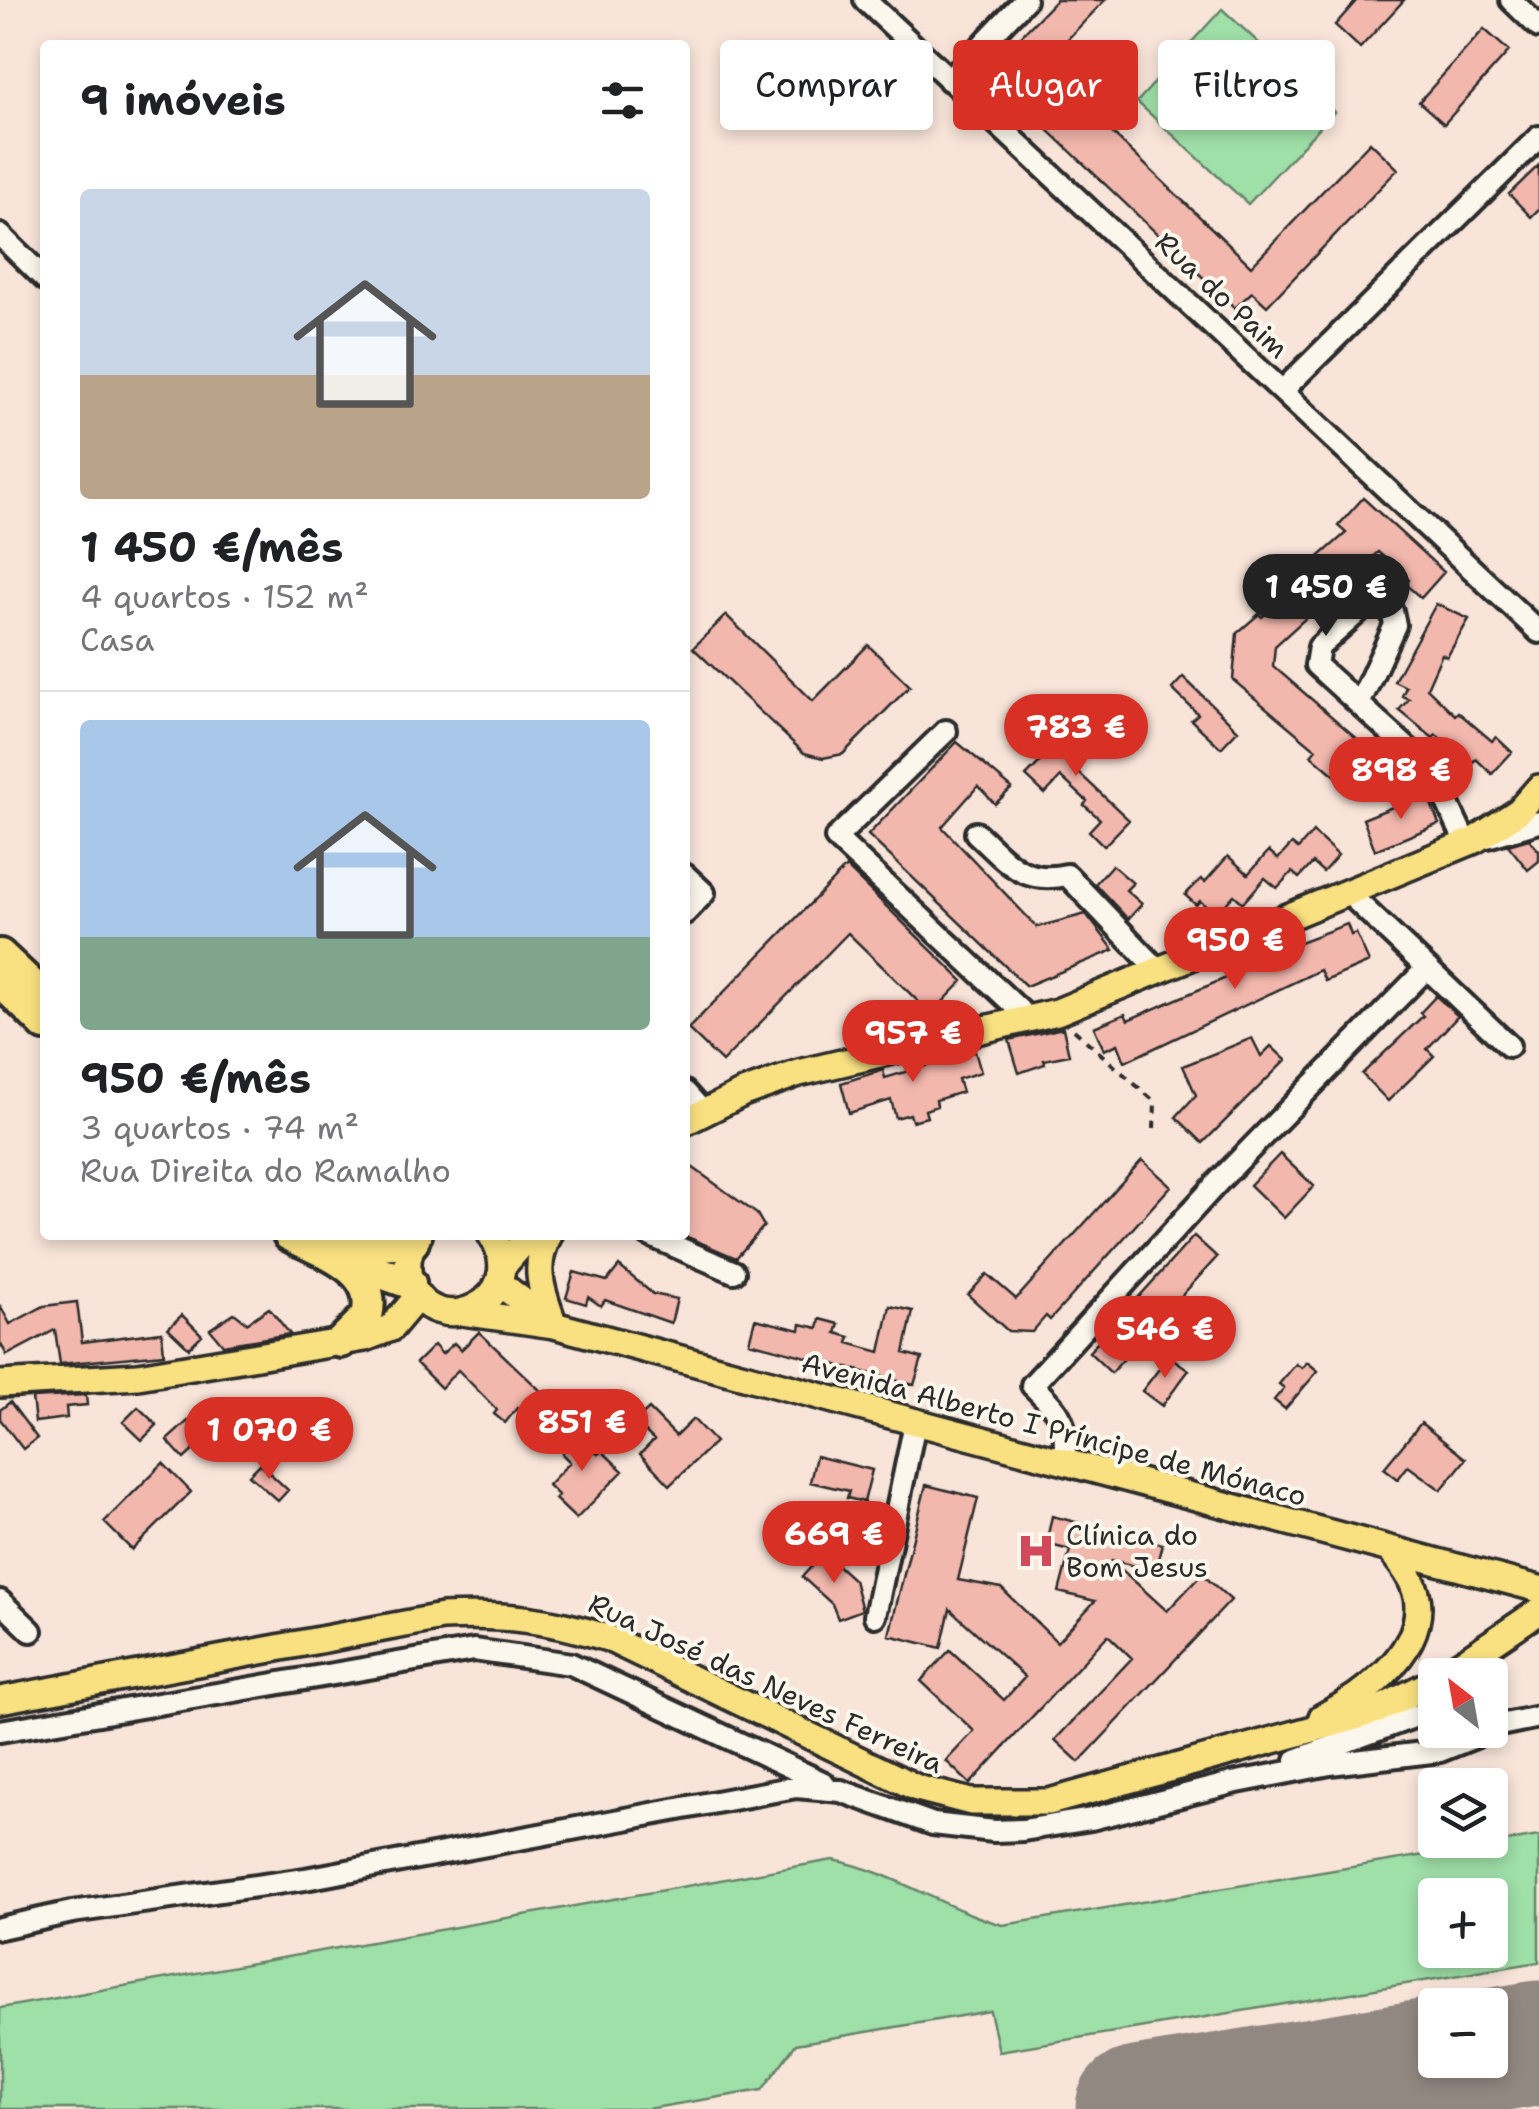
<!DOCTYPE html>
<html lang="pt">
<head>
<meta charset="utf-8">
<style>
  body { margin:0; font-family:"Shantell Sans",sans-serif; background:#f2f2f2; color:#202124; height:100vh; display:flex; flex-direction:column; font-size:38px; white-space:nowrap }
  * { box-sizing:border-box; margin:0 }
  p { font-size:32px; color:#757577 }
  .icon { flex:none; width:55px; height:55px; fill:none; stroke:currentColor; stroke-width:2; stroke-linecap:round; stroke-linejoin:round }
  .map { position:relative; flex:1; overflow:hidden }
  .panel { position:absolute; left:40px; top:40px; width:650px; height:1200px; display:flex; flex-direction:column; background:#fff; border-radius:10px; box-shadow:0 5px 15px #0003 }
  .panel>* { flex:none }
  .hud { position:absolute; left:720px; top:40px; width:668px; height:90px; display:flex; gap:20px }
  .needle { width:65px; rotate:329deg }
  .tools { position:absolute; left:1418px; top:1658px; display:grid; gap:20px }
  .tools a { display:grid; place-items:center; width:90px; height:90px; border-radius:10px; background:#fff; box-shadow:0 5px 15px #0003; font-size:50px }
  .price { position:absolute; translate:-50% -85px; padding:0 22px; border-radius:35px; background:#d93025; color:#fff; font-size:32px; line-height:65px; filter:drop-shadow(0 2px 5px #0008) }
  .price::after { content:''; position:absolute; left:50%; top:60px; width:30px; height:22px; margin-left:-15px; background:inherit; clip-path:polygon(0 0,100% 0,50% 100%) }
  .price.active { background:#222; color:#fff }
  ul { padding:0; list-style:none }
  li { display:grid; align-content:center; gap:20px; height:530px; padding:0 40px }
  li+li { border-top:2px solid #e0e0e0 }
  li span { display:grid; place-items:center; height:310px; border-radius:10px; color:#555 }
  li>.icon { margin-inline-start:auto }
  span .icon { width:180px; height:180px; fill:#fffc; stroke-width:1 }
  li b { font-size:42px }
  h2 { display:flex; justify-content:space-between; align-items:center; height:120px; padding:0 40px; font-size:42px }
  .chip { padding:0 35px; border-radius:10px; background:#fff; box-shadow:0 5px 15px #0003; font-size:35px; line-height:90px }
  .chip.active { background:#d93025; color:#fff }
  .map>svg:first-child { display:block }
</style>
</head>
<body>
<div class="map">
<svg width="1539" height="2109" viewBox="0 0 1539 2109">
  <rect width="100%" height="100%" fill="#f8e4d9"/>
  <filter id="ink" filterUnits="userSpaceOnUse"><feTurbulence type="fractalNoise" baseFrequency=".01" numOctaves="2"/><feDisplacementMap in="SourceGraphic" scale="20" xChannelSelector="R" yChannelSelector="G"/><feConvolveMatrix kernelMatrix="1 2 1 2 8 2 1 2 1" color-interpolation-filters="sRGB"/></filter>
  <g filter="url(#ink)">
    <path fill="#9fdfa8" stroke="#65856a" stroke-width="2.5" fill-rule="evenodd" d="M 1222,9 L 1334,112 L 1248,204 L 1137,102 Z
      M 1539,1836 L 1539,1962 L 999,2051 L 990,2011 L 796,2044 L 762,2090 L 647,2109 L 0,2109 L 0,2008 L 833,1860 C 892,1871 944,1909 1003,1925 ZM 1435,1895 L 1490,1895 L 1490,1950 L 1435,1950 Z"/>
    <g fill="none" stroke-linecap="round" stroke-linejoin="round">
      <path stroke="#928882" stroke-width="125" d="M 1490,2051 L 1539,2043
        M 1138,2109 L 1436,2060"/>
    </g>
    <path fill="#f2b7ad" stroke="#2b2b2b" stroke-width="2.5" d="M 1056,0 L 1105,0 L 1042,66 L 1251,266 L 1370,142 L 1398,169 L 1267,306 L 1252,292 L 1235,308 L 1002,86 L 1014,73 L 999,59 Z
      M 1357,0 L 1404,0 L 1360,48 L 1335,25 Z
      M 1484,29 L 1509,51 L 1444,124 L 1419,102 Z
      M 1539,165 L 1539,209 L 1531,217 L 1509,194 Z
      M 1363,498 L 1444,572 L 1421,598 L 1405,584 L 1409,580 L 1378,552 L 1275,646 L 1273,666 L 1390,767 L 1371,790 L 1353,775 L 1345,784 L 1311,755 L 1316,749 L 1313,747 L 1233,680 L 1237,633 L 1259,614 L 1262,617 L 1320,567 L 1314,561 L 1346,533 L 1338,526 Z
      M 1436,604 L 1469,619 L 1447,657 L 1442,654 L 1427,688 L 1455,715 L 1458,712 L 1492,741 L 1496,737 L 1512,752 L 1492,774 L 1476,759 L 1472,763 L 1436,735 L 1433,738 L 1399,710 L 1409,699 L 1402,696 L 1406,687 L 1394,681 Z
      M 726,615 L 813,701 L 868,645 L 910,686 L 843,754 L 823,758 L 804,753 L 693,648 Z
      M 1183,677 L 1238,730 L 1221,748 L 1191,720 L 1198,714 L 1172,689 Z
      M 1085,711 L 1095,724 L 1062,750 L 1066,755 L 1063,758 L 1129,820 L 1104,846 L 1089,831 L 1100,819 L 1084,805 L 1087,801 L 1061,777 L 1045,794 L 1026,776 L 1042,760 L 1034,751 Z
      M 957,742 L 1012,788 L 995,804 L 978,786 L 942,827 L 1037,927 L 1086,914 L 1114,950 L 1026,986 L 868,835 Z
      M 1427,793 L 1439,824 L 1375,850 L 1363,819 Z
      M 1313,832 L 1338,855 L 1323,872 L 1313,863 L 1299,878 L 1292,872 L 1277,888 L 1265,878 L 1243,903 L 1234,895 L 1216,915 L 1200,901 L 1196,905 L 1185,895 L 1201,879 L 1205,882 L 1228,856 L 1248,874 L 1269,851 L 1278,859 L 1292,844 L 1298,849 Z
      M 1529,839 L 1539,851 L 1539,861 L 1528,870 L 1508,845 Z
      M 1112,865 L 1133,883 L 1126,890 L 1142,904 L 1128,919 L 1095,884 Z
      M 846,867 L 963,981 L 931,1014 L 848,933 L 722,1062 L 688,1029 Z
      M 1347,924 L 1351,935 L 1356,933 L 1369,962 L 1325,981 L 1320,970 L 1125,1062 L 1118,1044 L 1104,1050 L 1094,1027 L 1125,1014 L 1128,1020 L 1233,975 L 1231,971 L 1276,951 Z
      M 1436,996 L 1458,1016 L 1427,1049 L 1434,1056 L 1388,1101 L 1362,1074 L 1423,1016 L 1420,1013 Z
      M 1063,1028 L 1069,1055 L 1044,1060 L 1045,1064 L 1019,1073 L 1009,1040 Z
      M 1252,1038 L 1261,1056 L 1271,1046 L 1286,1060 L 1203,1143 L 1176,1117 L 1196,1095 L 1183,1066 Z
      M 974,1048 L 981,1072 L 958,1079 L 962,1092 L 936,1100 L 937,1106 L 925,1110 L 927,1117 L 912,1121 L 910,1114 L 896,1118 L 891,1100 L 849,1113 L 841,1083 L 883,1070 L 885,1078 L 926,1066 L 924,1060 Z
      M 1280,1154 L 1314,1186 L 1284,1218 L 1250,1185 Z
      M 1142,1160 L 1171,1186 L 1050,1320 L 1046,1316 L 1032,1332 L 1008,1331 L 968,1295 L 987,1274 L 1016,1299 Z
      M 692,1167 L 757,1214 L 764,1226 L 736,1258 L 685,1236 L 685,1178 Z
      M 1194,1236 L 1217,1257 L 1111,1373 L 1089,1352 Z
      M 619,1266 L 653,1294 L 677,1299 L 671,1323 L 605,1300 L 601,1306 L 588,1297 L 586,1304 L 566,1298 L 574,1272 L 607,1281 Z
      M 77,1302 L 82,1342 L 162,1332 L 164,1354 L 60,1364 L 55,1330 L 7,1355 L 0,1343 L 0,1305 L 10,1324 L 44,1306 Z
      M 890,1306 L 913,1311 L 904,1353 L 922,1358 L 914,1385 L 749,1342 L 755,1319 L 800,1330 L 801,1324 L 818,1328 L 820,1319 L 839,1324 L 836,1333 L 850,1337 L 848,1343 L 880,1352 Z
      M 269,1308 L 290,1334 L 223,1345 L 210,1329 L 234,1313 L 247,1323 Z
      M 182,1315 L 202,1335 L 189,1348 L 168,1328 Z
      M 479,1332 L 542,1392 L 523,1413 L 517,1408 L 505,1423 L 494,1414 L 497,1410 L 458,1370 L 441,1388 L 416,1363 L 434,1345 L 442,1354 L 454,1343 L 461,1350 Z
      M 1169,1356 L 1189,1370 L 1162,1406 L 1142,1391 Z
      M 1307,1362 L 1318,1371 L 1285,1409 L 1274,1400 L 1284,1388 L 1279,1384 L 1296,1364 L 1302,1368 Z
      M 86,1395 L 87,1405 L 66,1407 L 67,1418 L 35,1422 L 32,1398 Z
      M 221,1400 L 249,1431 L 231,1447 L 215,1430 L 184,1459 L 167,1440 L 188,1421 L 192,1426 Z
      M 10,1402 L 37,1438 L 23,1449 L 0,1419 L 0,1410 Z
      M 138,1407 L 157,1425 L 142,1440 L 123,1422 Z
      M 649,1409 L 676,1436 L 693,1419 L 715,1442 L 670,1485 L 640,1454 L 654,1440 L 635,1422 Z
      M 1421,1423 L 1466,1459 L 1441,1490 L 1408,1466 L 1398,1479 L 1384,1468 Z
      M 569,1426 L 598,1454 L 602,1451 L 623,1471 L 576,1519 L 555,1499 L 558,1495 L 548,1485 L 570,1462 L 562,1454 L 564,1445 L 558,1439 Z
      M 816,1456 L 872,1470 L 864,1502 L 847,1498 L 849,1491 L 810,1482 Z
      M 163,1463 L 191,1492 L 132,1550 L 104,1522 Z
      M 260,1464 L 288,1490 L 278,1501 L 249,1475 Z
      M 926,1485 L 978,1498 L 958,1580 L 1001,1588 L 1057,1642 L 1095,1601 L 1059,1592 L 1070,1550 L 1046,1544 L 1052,1516 L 1162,1544 L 1155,1571 L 1111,1560 L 1167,1611 L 1202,1574 L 1231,1600 L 1079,1762 L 1055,1740 L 1132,1658 L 1108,1635 L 970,1784 L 946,1761 L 974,1731 L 921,1681 L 950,1650 L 1004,1700 L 1025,1677 L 950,1609 L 941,1648 L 889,1635 Z
      M 824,1553 L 854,1580 L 862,1610 L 838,1619 L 832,1604 L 802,1577 Z"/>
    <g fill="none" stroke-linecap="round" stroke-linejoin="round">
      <g stroke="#2b2b2b" stroke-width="28">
        <path id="minor" d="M 865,0 L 1539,632
          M 1511,0 L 1539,27
          M 949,80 L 1025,0
          M 0,235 L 45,279
          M 1283,390 L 1539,137
          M 1360,702 L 1395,625 L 1392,611 L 1376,602 L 1367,604 L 1319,647 L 1316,665 L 1417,757 L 1439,785 L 1466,843
          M 946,731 L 836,838 L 1030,1020
          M 976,833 C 1007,861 1022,885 1067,875 L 1158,970
          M 1487,837 L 1539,822
          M 685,875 L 704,893 L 685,913
          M 1347,892 L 1509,1046
          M 685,1092 L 703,1112
          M 649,1235 L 734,1272
          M 1064,1463 C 1068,1420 1062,1415 1032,1385 L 1218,1182 L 1426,969
          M 0,1601 L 31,1631
          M 875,1616 L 915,1423
          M 1490,1727 L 1539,1717
          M 0,1731 L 474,1650 L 571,1664 L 824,1783
          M 1296,1760 L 1435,1709
          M 0,1928 L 72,1912 L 305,1879 L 796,1787 L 841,1791 L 933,1824 L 994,1831 L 1023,1830 L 1091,1819 L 1232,1783 L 1330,1764 L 1440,1751 L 1475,1737 L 1478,1730"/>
      </g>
      <g stroke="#2b2b2b" stroke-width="32">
        <path id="major" d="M 685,1122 L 743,1093 L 799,1073 L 1057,1012 L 1475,840 L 1519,811 L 1539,788
          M 419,1235 C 409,1248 405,1264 410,1280 C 431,1347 535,1300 491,1235
          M 549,1235 C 531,1267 543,1294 554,1325
          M 502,1267 L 530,1235
          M 499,1283 L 554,1325
          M 462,1312 L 554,1325 L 1539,1589
          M 0,1384 L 138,1376 L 365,1338 L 391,1328 L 418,1296
          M 1444,1675 L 1539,1611
          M 0,1700 L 442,1617 C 504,1614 548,1619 608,1638 L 917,1788 L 971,1802 L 1049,1802 L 1342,1721 L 1378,1710 L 1435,1681
          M 1322,1717 C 1361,1697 1418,1657 1418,1607 C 1418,1585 1404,1567 1391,1551"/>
      </g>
      <g stroke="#2b2b2b" stroke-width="38">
        <path id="highway" d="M 0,955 L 36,989
          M 0,981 L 45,1025
          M 289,1235 C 322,1252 379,1269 367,1316 L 341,1342
          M 317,1235 L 357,1245 L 413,1242
          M 345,1260 L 410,1283"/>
      </g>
      <path stroke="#2b2b2b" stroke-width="4" stroke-dasharray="8 8" stroke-linecap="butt" d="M 1074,1030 L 1155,1102 L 1154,1129"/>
      <use href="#minor" stroke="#fbf7ec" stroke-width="20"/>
      <use href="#major" stroke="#f9e181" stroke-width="25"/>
      <use href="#highway" stroke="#f9e181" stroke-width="30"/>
    </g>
  </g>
  <defs>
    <g id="hospital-bare" transform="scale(3)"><path d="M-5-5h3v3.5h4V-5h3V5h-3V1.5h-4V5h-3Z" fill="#d1495b" stroke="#fbf7ec" stroke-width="2.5" paint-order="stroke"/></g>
  </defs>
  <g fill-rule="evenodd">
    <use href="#hospital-bare" x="1036" y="1551"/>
  </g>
  <g text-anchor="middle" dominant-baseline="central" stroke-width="8" stroke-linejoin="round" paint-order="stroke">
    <g font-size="28" fill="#2b2b2b" stroke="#fbf7ec">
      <text transform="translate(1222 295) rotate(43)">Rua do Paim</text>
      <text transform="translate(1054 1429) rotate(15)">Avenida Alberto I Príncipe de Mónaco</text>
      <text transform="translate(766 1683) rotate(25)">Rua José das Neves Ferreira</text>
    </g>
    <g font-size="28" fill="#2b2b2b" stroke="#fbf7ec" text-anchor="start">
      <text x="1066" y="1535">Clínica do<tspan x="1066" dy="32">Bom Jesus</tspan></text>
    </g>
  </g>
</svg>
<div class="tools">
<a><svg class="needle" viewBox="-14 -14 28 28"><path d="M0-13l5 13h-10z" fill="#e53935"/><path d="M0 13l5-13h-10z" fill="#757577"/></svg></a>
<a><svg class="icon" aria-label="layers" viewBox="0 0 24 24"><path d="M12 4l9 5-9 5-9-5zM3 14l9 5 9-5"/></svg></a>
<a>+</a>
<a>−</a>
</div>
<b class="price active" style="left:1326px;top:639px">1 450 €</b>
<b class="price" style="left:1076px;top:779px">783 €</b>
<b class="price" style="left:1401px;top:822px">898 €</b>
<b class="price" style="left:1235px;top:992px">950 €</b>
<b class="price" style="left:913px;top:1085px">957 €</b>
<b class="price" style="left:1165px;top:1381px">546 €</b>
<b class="price" style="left:582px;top:1474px">851 €</b>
<b class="price" style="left:269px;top:1482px">1 070 €</b>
<b class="price" style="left:834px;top:1586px">669 €</b>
<div class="hud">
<a class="chip">Comprar</a>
<a class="chip active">Alugar</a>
<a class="chip">Filtros</a>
</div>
<section class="panel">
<h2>9 imóveis<svg class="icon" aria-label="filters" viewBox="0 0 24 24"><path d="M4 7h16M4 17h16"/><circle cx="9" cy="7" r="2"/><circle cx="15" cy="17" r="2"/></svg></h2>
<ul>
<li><span style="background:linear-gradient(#c9d6e8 60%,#b9a48a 0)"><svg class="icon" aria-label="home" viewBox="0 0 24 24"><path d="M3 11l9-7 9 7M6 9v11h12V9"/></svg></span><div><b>1 450 €/mês</b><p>4 quartos · 152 m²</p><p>Casa</p></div></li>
<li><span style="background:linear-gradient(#a9c7e8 70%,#7fa58c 0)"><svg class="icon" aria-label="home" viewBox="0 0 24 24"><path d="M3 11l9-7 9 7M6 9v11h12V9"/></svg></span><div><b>950 €/mês</b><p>3 quartos · 74 m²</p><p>Rua Direita do Ramalho</p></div></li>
</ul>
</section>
</div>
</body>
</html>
